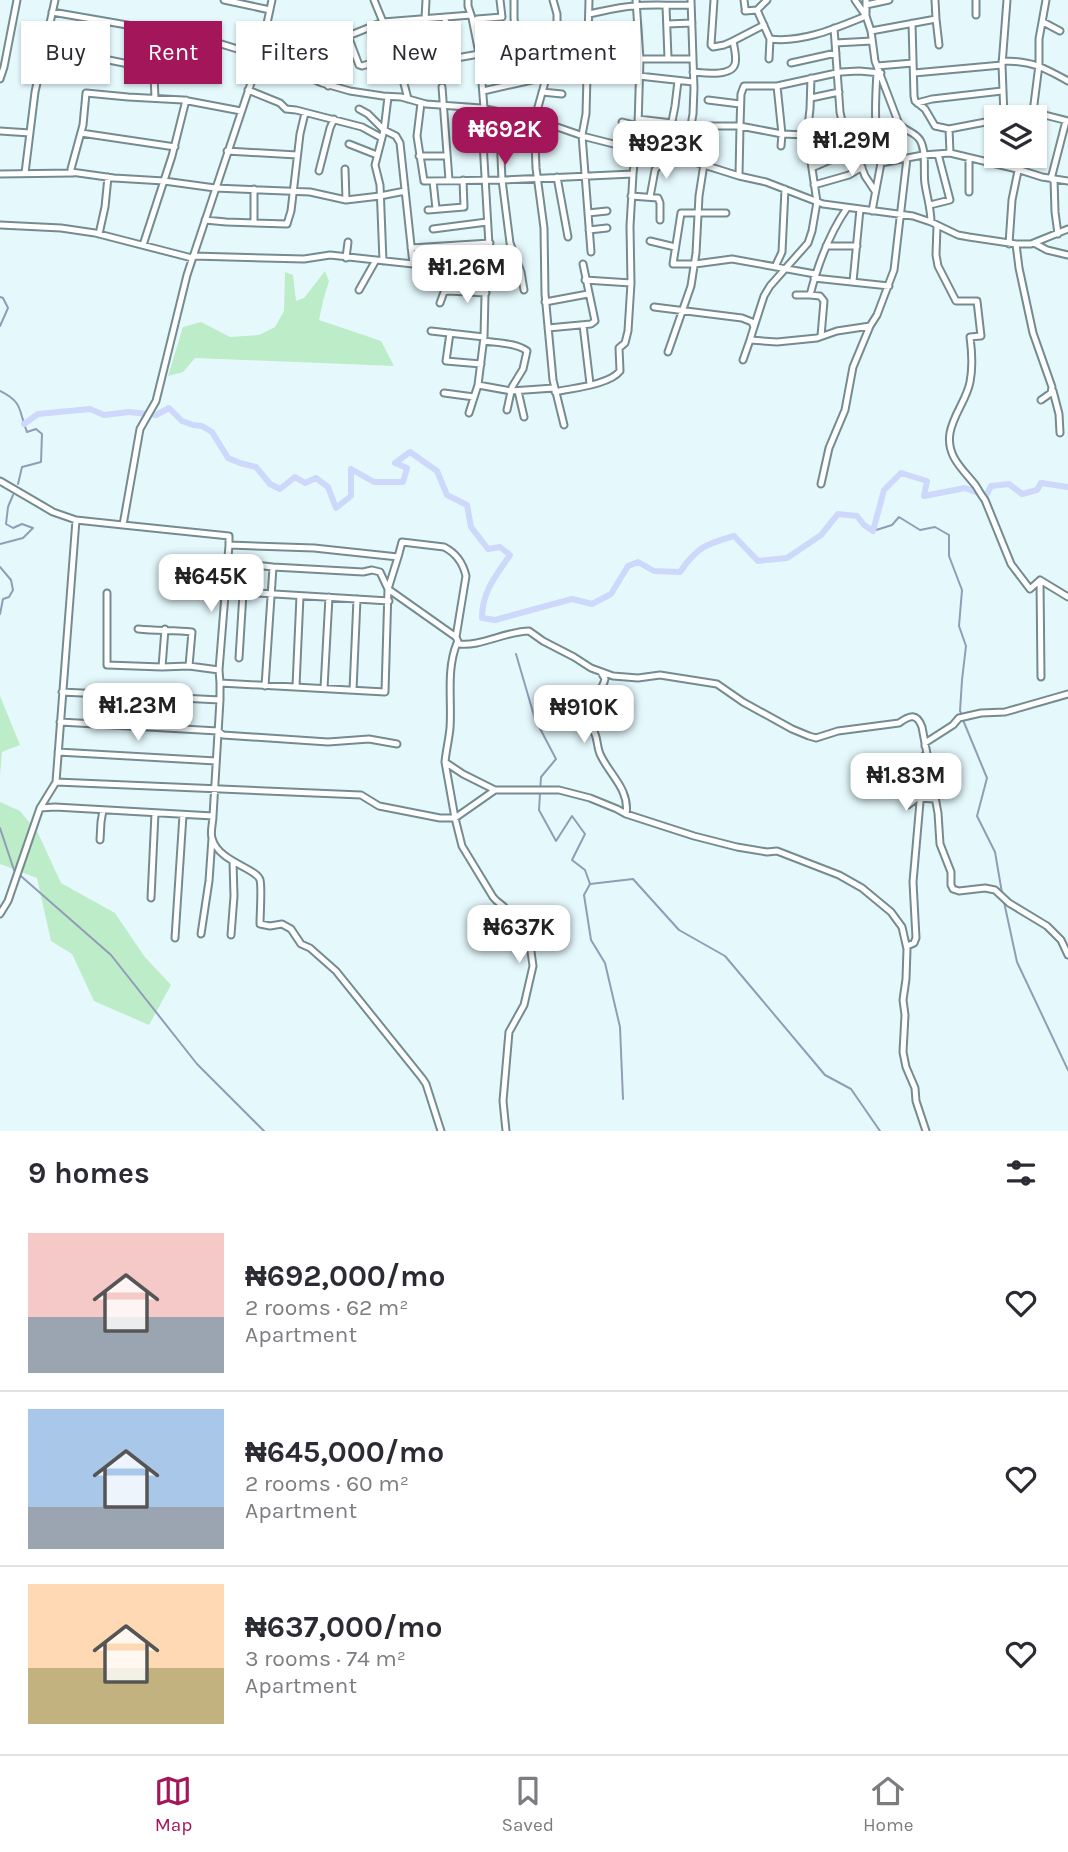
<!DOCTYPE html>
<html lang="en">
<head>
<meta charset="utf-8">
<style>
  body { margin:0; font-family:Karla,sans-serif; background:#f7f7f7; color:#2b2b33; height:100vh; display:flex; flex-direction:column; font-size:26px; white-space:nowrap }
  * { box-sizing:border-box; margin:0 }
  p { font-size:23px; color:#7c7c81 }
  .icon { flex:none; width:38px; height:38px; fill:none; stroke:currentColor; stroke-width:2; stroke-linecap:round; stroke-linejoin:round }
  .map { position:relative; height:1131px; overflow:hidden }
  .sheet { display:flex; flex-direction:column; background:#fff; flex:1 }
  .sheet>* { flex:none }
  .guide { position:absolute; left:21px; top:21px; width:700px; height:63px; display:flex; gap:14px }
  .fabs { position:absolute; left:984px; top:105px; display:grid; gap:14px }
  .fabs a { display:grid; place-items:center; width:63px; height:63px; border-radius:0px; background:#fff; box-shadow:0 2px 5px #0004; font-size:35px }
  .price { position:absolute; translate:-50% -60px; padding:0 16px; border-radius:14px; background:#fff; color:#222; font-size:23px; line-height:46px; filter:drop-shadow(0 2px 4px #0008) }
  .price::after { content:''; position:absolute; left:50%; top:42px; width:21px; height:16px; margin-left:-10px; background:inherit; clip-path:polygon(0 0,100% 0,50% 100%) }
  .price.selected { background:#a4165a; color:#fff }
  ul { padding:0; list-style:none }
  li { display:flex; align-items:center; gap:21px; height:175px; padding:0 28px }
  li+li { border-top:2px solid #e1e1e2 }
  li span { display:grid; place-items:center; flex:none; width:196px; height:140px; border-radius:0px; color:#555 }
  li>.icon { margin-inline-start:auto }
  span .icon { width:84px; height:84px; fill:#fffc; stroke-width:1 }
  li b { font-size:30px }
  h2 { display:flex; justify-content:space-between; align-items:center; height:84px; padding:0 28px; font-size:30px }
  .tag { padding:0 24px; border-radius:0px; background:#fff; box-shadow:0 2px 5px #0004; font-size:24px; line-height:63px }
  .tag.selected { background:#a4165a; color:#fff }
  .menu { display:flex; justify-content:space-around; align-items:center; height:98px; border-top:2px solid #e1e1e2; background:#fff; font-size:19px; color:#7c7c81 }
  .menu a { display:grid; justify-items:center; gap:4px }
  .menu .selected { color:#a4165a }
  .map>svg:first-child { display:block }
</style>
</head>
<body>
<div class="map">
<svg width="1068" height="1131" viewBox="0 0 1068 1131">
  <rect width="100%" height="100%" fill="#e5f9fd"/>
  <path fill="#bcecc8" d="M 325,271 L 329,281 L 323,301 L 319,320 L 381,341 L 394,366 L 195,358 L 183,372 L 168,376 L 183,327 L 201,322 L 230,337 L 259,335 L 275,327 L 284,311 L 285,272 L 293,275 L 296,301 L 304,298 Z
    M 0,696 L 20,745 L 2,752 L 0,775 Z
    M 0,802 L 20,811 L 38,833 L 61,883 L 115,913 L 144,956 L 171,985 L 149,1025 L 94,1001 L 72,954 L 51,941 L 37,878 L 0,864 Z"/>
  <g fill="none" stroke-linecap="round" stroke-linejoin="round">
    <path stroke="#929cb5" stroke-width="2" d="M 0,297 L 3,298 L 8,308 L 0,326
      M 0,391 C 24,403 18,410 27,432 L 36,429 L 42,434 L 41,462 L 22,467 L 18,484
      M 873,531 L 892,525 L 899,517 L 920,530 L 935,527 L 949,535 L 949,556 L 962,590 L 959,626 L 966,646 L 962,680 L 960,711 L 962,715
      M 0,544 L 23,538 L 33,528 L 22,524 L 13,528 L 6,524 L 8,507 L 13,495
      M 0,567 L 11,580 L 13,590 L 9,597 L 3,599 L 0,614
      M 516,654 L 535,719 L 556,759 L 541,777 L 539,810 L 556,841 L 572,816 L 585,834 L 572,860 L 585,870 L 590,884 L 633,879 L 679,930 L 725,956 L 825,1075 L 851,1089 L 880,1131
      M 963,720 L 987,778 L 977,816 L 995,852 L 1002,893
      M 0,828 L 14,870 L 111,955 L 197,1064 L 264,1131
      M 590,884 L 584,895 L 591,940 L 605,963 L 620,1027 L 623,1099
      M 1004,902 L 1017,962 L 1068,1070"/>
    <path stroke="#cdd8fa" stroke-width="6" d="M 24,424 L 38,414 L 90,409 L 104,415 L 129,412 L 156,415 L 169,408 L 182,421 L 193,425 L 202,426 L 212,432 L 228,458 L 240,463 L 256,467 L 270,484 L 280,489 L 295,477 L 305,483 L 316,478 L 328,487 L 336,508 L 351,496 L 351,469 L 374,482 L 403,482 L 407,468 L 395,463 L 410,452 L 437,471 L 447,495 L 467,505 L 471,527 L 488,549 L 500,547 L 510,555 C 496,576 482,591 482,618 L 495,620 L 572,599 L 592,604 L 611,594 L 628,566 L 638,562 L 654,571 L 680,572 C 697,547 706,544 734,536 L 758,561 L 787,558 L 821,535 L 838,514 L 857,516 L 864,525 L 873,531 L 884,490 L 901,473 L 927,481 L 924,496 L 965,488 L 986,496 L 991,486 L 1009,484 L 1022,494 L 1037,490 L 1041,483 L 1068,487"/>
    <g stroke="#748b8f" stroke-width="9">
      <path id="minor" d="M 224,0 L 270,10
        M 374,0 L 383,22 L 395,68 L 397,72 L 401,72 L 408,99
        M 468,0 L 468,6 L 472,18 L 480,58 L 484,108
        M 514,0 L 514,18 L 516,38
        M 553,0 L 557,14 L 557,39 L 538,107 L 535,140 L 536,168 L 544,228 L 545,294 L 553,380 L 564,425
        M 589,0 L 586,114 L 582,135 L 591,252
        M 714,0 L 711,45 L 713,47 L 724,45 L 733,41
        M 744,0 L 745,8
        M 855,0 L 866,16 L 871,31 L 875,61 L 899,124 C 905,131 915,132 920,140 C 927,152 923,171 925,184 C 927,197 931,209 931,222
        M 976,0 L 976,15
        M 866,5 L 889,0
        M 666,6 L 668,58
        M 757,10 L 770,39 C 803,43 836,28 866,16 L 866,0
        M 745,11 L 757,10 L 767,0
        M 52,12 L 202,38 L 260,56 L 322,83 L 350,91 L 383,96 L 401,97 L 426,104 L 481,108 L 537,120 L 586,137 L 665,157 L 685,159 L 739,176 L 766,182 L 823,204 L 913,216 L 931,222 L 958,235 L 969,237 L 1016,244 L 1031,244 L 1068,229
        M 589,14 C 604,11 618,7 634,6 C 653,4 672,6 691,5
        M 445,18 L 451,59 L 479,54
        M 425,19 L 426,0
        M 477,19 L 502,17 L 500,0
        M 936,19 L 939,45
        M 413,20 L 421,68
        M 1043,22 L 1060,31
        M 912,23 L 914,96 L 915,101 L 925,109 L 935,126 L 949,129 L 950,153
        M 667,24 L 692,23
        M 834,28 L 840,112 L 848,149 L 852,150 L 877,145
        M 152,29 L 155,98
        M 871,31 L 936,19 L 935,0
        M 348,36 L 359,65 L 362,66 L 392,57
        M 263,40 L 290,36 L 304,31 L 333,42 L 383,22 L 471,15
        M 835,43 L 872,41
        M 45,47 L 153,69
        M 640,59 L 693,59
        M 769,59 L 770,39
        M 1002,61 C 1032,61 1043,67 1068,81
        M 481,63 L 499,59
        M 791,63 L 836,53
        M 877,66 L 913,63
        M 401,72 L 456,61
        M 693,72 C 704,73 731,77 735,64 C 737,57 734,47 733,41 L 764,25
        M 877,73 C 875,103 874,133 881,163
        M 914,73 L 1002,65
        M 482,75 L 501,68
        M 639,76 L 693,82
        M 0,79 L 4,67 L 17,0
        M 523,82 L 545,77
        M 328,86 L 331,75 L 339,70 L 333,42
        M 442,87 L 449,180
        M 248,90 L 280,103 L 286,109 L 296,110 L 362,127 L 382,138
        M 483,91 L 523,82 L 516,38 L 533,36
        M 542,92 L 562,94
        M 388,97 L 384,130 L 396,136 L 400,143 L 413,264 C 430,275 469,271 490,271
        M 811,98 L 839,92
        M 708,100 L 740,104
        M 421,103 L 417,136 L 424,181 L 502,180 L 633,174 L 638,126 L 640,59 L 636,0
        M 917,103 L 932,99 L 1002,91
        M 359,109 L 368,114 L 384,130 L 375,165 L 380,185 L 383,261
        M 241,111 L 183,100 L 128,97 L 86,93 L 83,125 L 71,169 L 71,172 L 114,178 L 164,181 L 215,188 L 310,192 L 346,200 L 380,196 L 405,191
        M 499,112 L 502,180 L 510,243 L 521,272 L 524,290
        M 1033,112 L 1039,65 L 1039,39 L 1046,0
        M 517,116 L 518,140
        M 1004,117 L 1002,65 L 1007,0
        M 1032,117 L 1033,112 L 1068,121
        M 638,119 L 672,123
        M 622,122 L 638,126
        M 701,126 L 740,126 L 741,94 L 744,86 L 777,86
        M 949,129 L 996,120
        M 844,130 L 876,126
        M 0,131 L 30,133
        M 81,133 L 175,147
        M 807,141 L 845,135
        M 349,144 L 377,155
        M 781,146 L 782,134 L 807,135
        M 855,150 L 865,176 L 875,191
        M 227,151 L 297,155
        M 419,156 L 446,156
        M 685,159 L 693,114 L 694,88 L 691,0
        M 812,168 L 837,157 L 848,149
        M 345,169 L 346,200
        M 319,171 L 330,128 L 334,119
        M 25,173 L 35,92 L 55,0
        M 0,174 L 73,173
        M 739,176 L 740,126 L 782,134 L 777,86 L 841,72 L 859,71 L 881,73
        M 557,177 L 568,237
        M 1051,179 L 1066,121
        M 1054,179 L 1055,212 L 1058,234
        M 433,181 L 436,209
        M 814,185 L 849,175 L 862,167
        M 969,192 L 969,158
        M 631,196 L 658,198 L 660,203 L 660,220
        M 650,197 L 655,170 L 665,157 L 675,106 L 678,81
        M 930,205 L 950,200 L 938,154
        M 428,210 L 464,207 L 463,180
        M 872,211 L 881,163 L 923,155 L 950,153 L 1017,169 L 1042,177 L 1068,181
        M 588,213 L 607,211
        M 726,213 L 681,213 L 673,264 L 695,264 L 732,259 L 815,274
        M 205,220 L 226,222 L 287,224 L 291,211 L 300,134 L 305,113
        M 254,223 L 254,189
        M 0,225 L 61,228 L 95,233 L 192,258
        M 937,226 L 936,255 L 938,266 L 956,301 L 977,301 L 981,336 L 970,337 C 972,352 973,367 970,382 C 967,399 953,415 950,433 C 946,457 964,470 976,486 C 979,491 981,495 985,500 L 1011,564 L 1030,589 L 1040,580 L 1068,597
        M 433,229 L 487,222
        M 589,230 L 607,228
        M 99,234 L 105,207 L 108,177
        M 650,241 L 675,247
        M 1034,243 L 1047,250 L 1068,255
        M 1009,244 L 1012,200 L 1021,156
        M 1016,244 L 1019,268 L 1033,333 L 1052,387 L 1051,393 L 1041,400
        M 143,245 L 172,156 L 186,100
        M 826,246 L 857,246
        M 411,248 L 490,243
        M 193,256 L 304,259 L 330,255 L 413,264
        M 346,258 L 348,242
        M 775,267 L 782,252 L 785,189
        M 814,278 L 889,286
        M 585,280 L 631,283
        M 853,282 L 860,209
        M 359,290 L 376,260
        M 796,295 L 810,295 C 818,264 829,234 847,208
        M 810,295 L 820,296 L 824,301 L 821,336
        M 545,302 L 588,294
        M 440,303 L 444,292 L 448,291 L 486,293
        M 654,307 L 742,318 L 752,322 L 754,327 L 750,340 L 777,342 L 817,338 L 837,331 L 870,326
        M 583,325 L 590,384
        M 754,327 L 764,296 L 770,286 L 808,243 L 812,231 L 817,202 L 807,135 L 810,109 L 811,78
        M 548,328 L 591,324 L 595,321 L 583,264
        M 431,331 L 484,337
        M 450,333 L 446,361 L 481,364
        M 484,341 C 498,343 516,343 527,351 L 523,369 L 512,387 L 507,410
        M 668,352 L 691,286 L 696,253 L 699,196 L 704,164
        M 743,360 L 750,340
        M 478,385 L 511,391 L 554,388
        M 518,391 L 524,417
        M 1053,391 L 1059,414 L 1060,433
        M 555,392 C 572,388 609,385 620,371 L 619,348 L 625,343 L 628,331 L 631,283 L 630,226 L 633,174
        M 444,393 L 474,397
        M 469,413 L 478,385 L 484,337 L 485,295 L 490,262 L 481,108
        M 0,481 L 53,512 L 76,520
        M 821,484 L 829,448 L 845,410 L 853,367 L 870,326 L 877,315 L 894,270 L 907,158
        M 123,525 L 229,536 L 229,545 L 314,548 L 398,557 L 402,542 L 444,547 C 456,553 463,563 466,576 L 456,637 L 459,644 C 479,647 507,631 529,631 L 543,641 L 574,657 L 591,668 L 613,676 L 638,678 L 660,675 L 717,684 L 743,702 L 792,729 L 809,736 L 816,738 L 838,731 L 899,723 C 910,715 917,713 922,727 L 938,813 L 940,844 L 951,872 L 951,885 L 953,889 L 959,891 L 985,888 L 995,890 L 1009,903 L 1047,926 L 1061,940 L 1068,955
        M 227,562 L 273,567 L 363,572 L 372,570 L 380,572 L 388,589
        M 1040,580 L 1041,677
        M 388,589 L 398,557
        M 226,591 L 389,601
        M 107,593 L 107,665 L 162,667 L 189,666 L 219,670
        M 138,629 C 157,631 174,630 192,632 L 189,666
        M 239,658 L 243,593
        M 162,667 L 165,629
        M 601,672 L 605,679 C 602,692 589,703 589,714 C 588,721 592,728 595,734 C 598,741 597,749 601,756 C 610,775 630,790 626,814
        M 220,683 L 219,670 L 229,545
        M 265,686 L 273,567
        M 296,686 L 300,596
        M 324,688 L 329,597
        M 353,690 L 357,599
        M 62,692 L 220,700 L 220,683 L 385,692 L 388,589 L 456,637
        M 60,722 L 218,731 L 223,735 L 328,742 L 369,739 L 397,744
        M 925,746 L 925,743 L 953,725 L 959,718 L 981,713 L 1005,712 L 1068,694
        M 58,752 L 216,761
        M 445,762 C 446,751 449,739 450,728 C 452,700 446,670 457,643
        M 56,782 L 361,795 L 379,806 L 440,818 L 455,818 L 495,790 L 559,790 L 590,798 L 617,809 L 626,814 L 694,836 L 737,847 L 767,852 L 777,851 L 839,875 L 862,888 L 891,912 L 902,927 L 907,949 L 906,979 L 903,1000 L 905,1015 L 903,1052 L 906,1067 L 915,1088 L 916,1101 L 926,1131
        M 495,790 L 463,774 L 445,762 L 455,818 L 462,846 L 493,897 C 500,906 504,903 509,914 L 523,919 L 528,930 L 533,966 L 524,1005 L 509,1032 L 503,1101 L 506,1131
        M 908,805 L 917,798 L 935,799
        M 40,808 L 55,807 L 213,816 C 213,823 210,832 212,838 C 218,862 257,868 260,880 C 262,887 260,914 260,924 L 270,926 L 282,924 L 291,929 L 301,944 L 310,948 L 336,971 L 422,1078 L 426,1084 L 441,1131
        M 213,816 L 220,700
        M 100,840 L 101,822 L 103,810
        M 151,898 L 155,813
        M 0,914 L 8,901 L 40,808 L 56,782 L 76,520 L 123,525 L 140,429 L 156,401 L 187,275 L 260,56 L 272,0
        M 201,934 L 209,881 L 212,838
        M 231,935 L 234,896 L 233,862
        M 175,938 L 183,815
        M 907,946 L 914,943 L 916,938 L 913,882 L 924,756"/>
    </g>
    <use href="#minor" stroke="#fff" stroke-width="5"/>
  </g>
</svg>
<div class="fabs">
<a><svg class="icon" aria-label="layers" viewBox="0 0 24 24"><path d="M12 4l9 5-9 5-9-5zM3 14l9 5 9-5"/></svg></a>
</div>
<b class="price selected" style="left:505px;top:167px">₦692K</b>
<b class="price" style="left:852px;top:178px">₦1.29M</b>
<b class="price" style="left:666px;top:181px">₦923K</b>
<b class="price" style="left:467px;top:305px">₦1.26M</b>
<b class="price" style="left:211px;top:614px">₦645K</b>
<b class="price" style="left:138px;top:743px">₦1.23M</b>
<b class="price" style="left:584px;top:745px">₦910K</b>
<b class="price" style="left:906px;top:813px">₦1.83M</b>
<b class="price" style="left:519px;top:965px">₦637K</b>
<div class="guide">
<a class="tag">Buy</a>
<a class="tag selected">Rent</a>
<a class="tag">Filters</a>
<a class="tag">New</a>
<a class="tag">Apartment</a>
</div>
</div>
<section class="sheet">
<h2>9 homes<svg class="icon" aria-label="filters" viewBox="0 0 24 24"><path d="M4 7h16M4 17h16"/><circle cx="9" cy="7" r="2"/><circle cx="15" cy="17" r="2"/></svg></h2>
<ul>
<li><span style="background:linear-gradient(#f6c9c9 60%,#9aa5b1 0)"><svg class="icon" aria-label="home" viewBox="0 0 24 24"><path d="M3 11l9-7 9 7M6 9v11h12V9"/></svg></span><div><b>₦692,000/mo</b><p>2 rooms · 62 m²</p><p>Apartment</p></div><svg class="icon" aria-label="heart" viewBox="0 0 24 24"><path d="M12 20l-8-8c-3-5 5-10 8-4 3-6 11-1 8 4z"/></svg></li>
<li><span style="background:linear-gradient(#a9c7e8 70%,#9aa5b1 0)"><svg class="icon" aria-label="home" viewBox="0 0 24 24"><path d="M3 11l9-7 9 7M6 9v11h12V9"/></svg></span><div><b>₦645,000/mo</b><p>2 rooms · 60 m²</p><p>Apartment</p></div><svg class="icon" aria-label="heart" viewBox="0 0 24 24"><path d="M12 20l-8-8c-3-5 5-10 8-4 3-6 11-1 8 4z"/></svg></li>
<li><span style="background:linear-gradient(#ffd9b3 60%,#c2b280 0)"><svg class="icon" aria-label="home" viewBox="0 0 24 24"><path d="M3 11l9-7 9 7M6 9v11h12V9"/></svg></span><div><b>₦637,000/mo</b><p>3 rooms · 74 m²</p><p>Apartment</p></div><svg class="icon" aria-label="heart" viewBox="0 0 24 24"><path d="M12 20l-8-8c-3-5 5-10 8-4 3-6 11-1 8 4z"/></svg></li>
</ul>
</section>
<nav class="menu">
<a class="selected"><svg class="icon" aria-label="map" viewBox="0 0 24 24"><path d="M3 6l6-2 6 2 6-2v14l-6 2-6-2-6 2zM9 4v14M15 6v14"/></svg>Map</a>
<a><svg class="icon" aria-label="saved" viewBox="0 0 24 24"><path d="M7 4h10v16l-5-4-5 4z"/></svg>Saved</a>
<a><svg class="icon" aria-label="home" viewBox="0 0 24 24"><path d="M3 11l9-7 9 7M6 9v11h12V9"/></svg>Home</a>
</nav>
</body>
</html>
